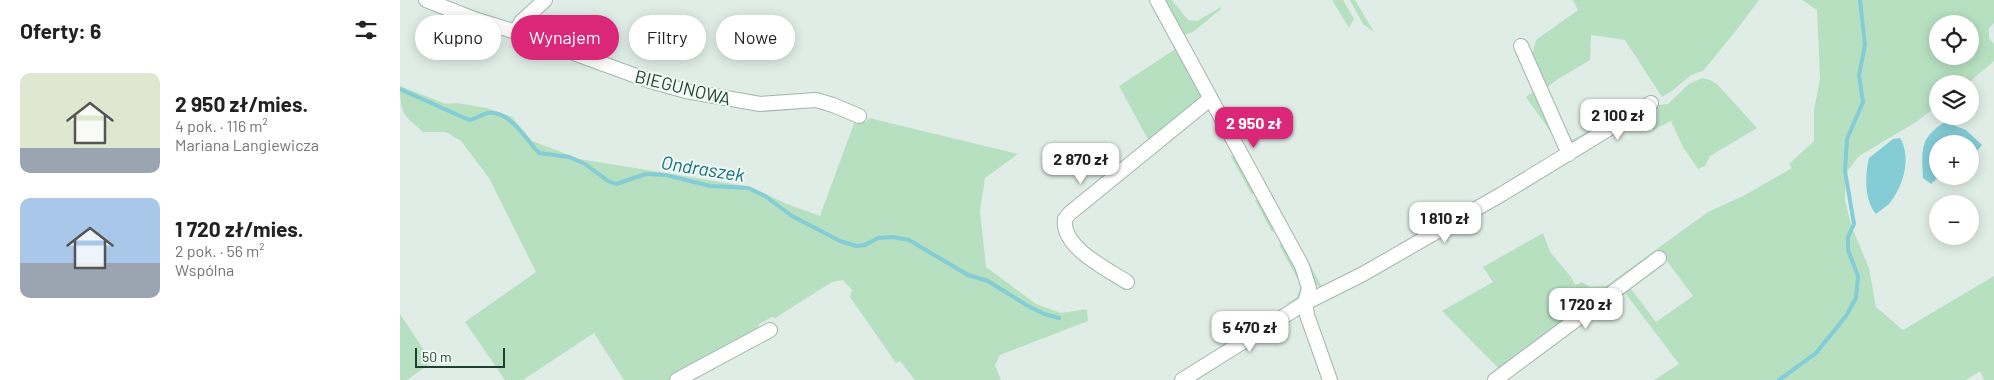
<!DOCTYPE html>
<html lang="pl">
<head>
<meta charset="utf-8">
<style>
  body { margin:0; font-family:Barlow,sans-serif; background:#f2f2f2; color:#222; height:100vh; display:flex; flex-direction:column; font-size:19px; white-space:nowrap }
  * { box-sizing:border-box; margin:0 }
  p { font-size:16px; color:#767676 }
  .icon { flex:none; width:28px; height:28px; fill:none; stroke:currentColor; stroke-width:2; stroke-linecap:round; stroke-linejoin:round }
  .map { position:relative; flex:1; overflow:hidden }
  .drawer { display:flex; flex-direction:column; background:#fff; width:400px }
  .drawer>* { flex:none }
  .guide { position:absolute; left:15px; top:15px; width:475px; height:45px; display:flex; gap:10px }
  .buttons { position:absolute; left:1529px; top:15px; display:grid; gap:10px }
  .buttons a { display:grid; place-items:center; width:50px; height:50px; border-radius:50%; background:#fff; box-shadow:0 2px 12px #0003; font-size:25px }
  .scale { position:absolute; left:15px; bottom:12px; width:90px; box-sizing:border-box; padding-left:5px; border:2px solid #1f3f35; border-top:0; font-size:14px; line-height:18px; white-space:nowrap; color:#1f3f35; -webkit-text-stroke:4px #f1f9f5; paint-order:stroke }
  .price { position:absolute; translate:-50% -42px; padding:0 11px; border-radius:10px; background:#fff; color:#222; font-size:16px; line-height:32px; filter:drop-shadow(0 1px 2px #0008) }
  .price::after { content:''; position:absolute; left:50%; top:30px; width:15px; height:11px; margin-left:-8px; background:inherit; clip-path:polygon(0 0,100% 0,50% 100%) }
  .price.current { background:#db2777; color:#fff }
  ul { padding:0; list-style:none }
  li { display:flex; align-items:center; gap:15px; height:125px; padding:0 20px }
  li span { display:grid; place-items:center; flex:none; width:140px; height:100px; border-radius:10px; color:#555 }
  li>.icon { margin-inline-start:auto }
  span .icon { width:60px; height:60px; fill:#fffc; stroke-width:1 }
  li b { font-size:21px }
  h2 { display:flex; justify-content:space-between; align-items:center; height:60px; padding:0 20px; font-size:21px }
  .chip { padding:0 18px; border-radius:22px; background:#fff; box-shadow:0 2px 12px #0003; font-size:18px; line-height:45px }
  .chip.current { background:#db2777; color:#fff }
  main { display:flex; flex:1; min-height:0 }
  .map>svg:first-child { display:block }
</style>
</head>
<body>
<main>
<section class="drawer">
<h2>Oferty: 6<svg class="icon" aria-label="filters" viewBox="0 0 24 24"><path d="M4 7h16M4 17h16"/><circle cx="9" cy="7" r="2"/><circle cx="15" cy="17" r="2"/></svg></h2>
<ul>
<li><span style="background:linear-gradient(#dfe7d0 75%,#9aa5b1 0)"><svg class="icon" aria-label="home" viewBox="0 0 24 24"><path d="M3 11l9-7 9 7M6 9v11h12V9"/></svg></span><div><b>2 950 zł/mies.</b><p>4 pok. · 116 m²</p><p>Mariana Langiewicza</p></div></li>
<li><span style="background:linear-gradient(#a9c7e8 65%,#9aa5b1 0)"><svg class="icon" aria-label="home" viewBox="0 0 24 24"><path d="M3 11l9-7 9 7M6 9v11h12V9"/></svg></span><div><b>1 720 zł/mies.</b><p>2 pok. · 56 m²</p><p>Wspólna</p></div></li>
</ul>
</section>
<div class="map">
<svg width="1594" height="380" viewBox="0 0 1594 380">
  <rect width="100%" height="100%" fill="#e0ede7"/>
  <path fill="#b7e0c1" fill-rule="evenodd" d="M 762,0 L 772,0 L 788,20 L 797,21 L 821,7 L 821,9 L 793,32 L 784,35 L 780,33 Z
    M 932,0 L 943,0 L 954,19 L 949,28 Z
    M 950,0 L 955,0 L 974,32 L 963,24 Z
    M 1173,0 L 1359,0 L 1335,32 L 1303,71 L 1291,75 L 1272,91 L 1262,97 L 1225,40 L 1191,35 L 1190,60 L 1158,79 L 1144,90 L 1131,59 L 1136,40 L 1178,10 Z
    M 1402,0 L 1594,0 L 1594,23 L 1589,28 L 1589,38 L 1594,44 L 1594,61 L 1567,84 L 1538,84 L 1537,106 L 1516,122 L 1459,156 L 1446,173 L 1445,200 L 1451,225 L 1469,268 L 1476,307 L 1503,330 L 1594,276 L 1594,380 L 1584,380 L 1580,371 L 1566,380 L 1254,380 L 1279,364 L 1223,290 L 1228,285 L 1256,322 L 1293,296 L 1261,253 L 1101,371 L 1042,311 L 1093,282 L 1083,267 L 1143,233 L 1150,252 L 1172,278 L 1175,285 L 1182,282 L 1190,287 L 1206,286 L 1308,212 L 1345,195 L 1392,168 L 1389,164 L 1414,141 L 1414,110 L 1420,79 L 1417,10 ZM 1538,24 L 1570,24 L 1570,56 L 1538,56 Z
    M 777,48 L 801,95 L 799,101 L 768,125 L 753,135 L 750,143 L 719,86 Z
    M 1118,54 L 1125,60 L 1159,137 L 1161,151 L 1158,147 L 1160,145 L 1126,97 L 1136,90 L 1120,57 L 1115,55 Z
    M 1302,78 L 1310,80 L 1317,84 L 1357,128 L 1310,156 L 1305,166 L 1298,169 L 1283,147 L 1271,121 L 1253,130 L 1242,114 L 1258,105 L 1268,104 L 1289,84 Z
    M 0,86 L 46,104 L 56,103 L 87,108 L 112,117 L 132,141 L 180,159 L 351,187 L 387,204 L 420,216 L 456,118 L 466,122 L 469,118 L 618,154 L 585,178 L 580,211 L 586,267 L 636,304 L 661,313 L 687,309 L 688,321 L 600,355 L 595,365 L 601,380 L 515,380 L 500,361 L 496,363 L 450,297 L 452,290 L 443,280 L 432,282 L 375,318 L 372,317 L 359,324 L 357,334 L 270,380 L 224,380 L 194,333 L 123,380 L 105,380 L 65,322 L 136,272 L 89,178 L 61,141 L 46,132 L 23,132 C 3,114 0,114 0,86 Z
    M 1210,118 L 1213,123 L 1173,145 L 1168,140 L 1174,139 Z
    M 830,155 L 836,158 L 854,190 L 852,195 Z
    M 855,200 L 860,201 L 876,230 L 872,232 Z
    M 888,225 L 922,287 L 942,276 L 941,278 L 923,288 L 917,285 L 887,226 Z
    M 884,242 C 893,260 906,278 901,298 L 885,305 L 897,297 L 901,285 L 879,245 Z
    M 0,314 L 32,362 L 7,380 L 0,380 Z"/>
  <path fill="#84ccd6" d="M 1545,122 L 1566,130 L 1582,145 L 1573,156 L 1570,156 L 1570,144 L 1538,144 L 1538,176 L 1540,176 L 1531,184 L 1523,178 C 1522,150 1519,138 1545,122 Z
    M 1500,138 C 1512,158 1503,187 1489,204 C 1485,207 1480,211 1476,214 C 1464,200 1465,175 1469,158 L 1493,139 Z"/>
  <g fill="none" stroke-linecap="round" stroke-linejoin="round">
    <path stroke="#84ccd6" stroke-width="4" d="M 0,89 L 69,120 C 76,119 82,114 88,113 C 110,110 126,140 139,153 L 169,157 L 185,164 L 208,181 L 216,184 L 246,174 L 266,175 L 310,186 L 348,188 L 365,196 L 392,216 L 440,241 L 457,246 L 465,245 L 478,238 L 493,237 L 509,240 L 568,275 L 588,281 L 628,306 L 644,314 L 659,318
      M 1379,380 L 1416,353 L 1446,316 L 1456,298 L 1458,276 L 1448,250 L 1448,237 L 1454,224 L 1445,171 L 1447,139 L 1463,102 L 1459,75 L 1465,45 L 1460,0"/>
    <g stroke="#a2b5ae" stroke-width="16">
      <path id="minor" d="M 26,0 L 74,19 L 116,32 L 250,81 L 286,91 L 360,104 L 416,100 L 433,105 L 459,116
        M 757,0 L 902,266 L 909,288 L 905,303
        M 116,32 L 121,22 L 145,0
        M 1121,46 L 1169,154
        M 727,282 C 707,269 661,247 665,219 L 670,213 L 810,99
        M 905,303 L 907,315 L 930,380
        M 277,380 L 370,330
        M 782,380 L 905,303 L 963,274 L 1102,194 L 1251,103
        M 1095,380 L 1259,258"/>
    </g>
    <use href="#minor" stroke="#fff" stroke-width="14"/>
  </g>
  <g text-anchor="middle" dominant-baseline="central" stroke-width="4" stroke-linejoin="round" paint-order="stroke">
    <g font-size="18" fill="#1f3f35" stroke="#f1f9f5">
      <text transform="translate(283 87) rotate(14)">BIEGUNOWA</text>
    </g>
    <g font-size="19" font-style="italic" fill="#15717f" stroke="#f1f9f5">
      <text transform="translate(303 168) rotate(9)">Ondraszek</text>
    </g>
  </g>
</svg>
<div class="buttons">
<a><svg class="icon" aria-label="locate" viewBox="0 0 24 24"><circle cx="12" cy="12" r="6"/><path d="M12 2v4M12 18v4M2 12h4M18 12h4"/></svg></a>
<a><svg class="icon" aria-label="layers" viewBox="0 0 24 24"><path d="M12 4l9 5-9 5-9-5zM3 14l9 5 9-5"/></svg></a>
<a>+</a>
<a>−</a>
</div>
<div class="scale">50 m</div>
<b class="price" style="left:1218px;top:141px">2 100 zł</b>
<b class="price current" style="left:854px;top:149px">2 950 zł</b>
<b class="price" style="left:681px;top:185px">2 870 zł</b>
<b class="price" style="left:1045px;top:244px">1 810 zł</b>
<b class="price" style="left:1186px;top:330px">1 720 zł</b>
<b class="price" style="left:850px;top:353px">5 470 zł</b>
<div class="guide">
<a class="chip">Kupno</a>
<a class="chip current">Wynajem</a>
<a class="chip">Filtry</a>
<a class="chip">Nowe</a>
</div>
</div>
</main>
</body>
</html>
